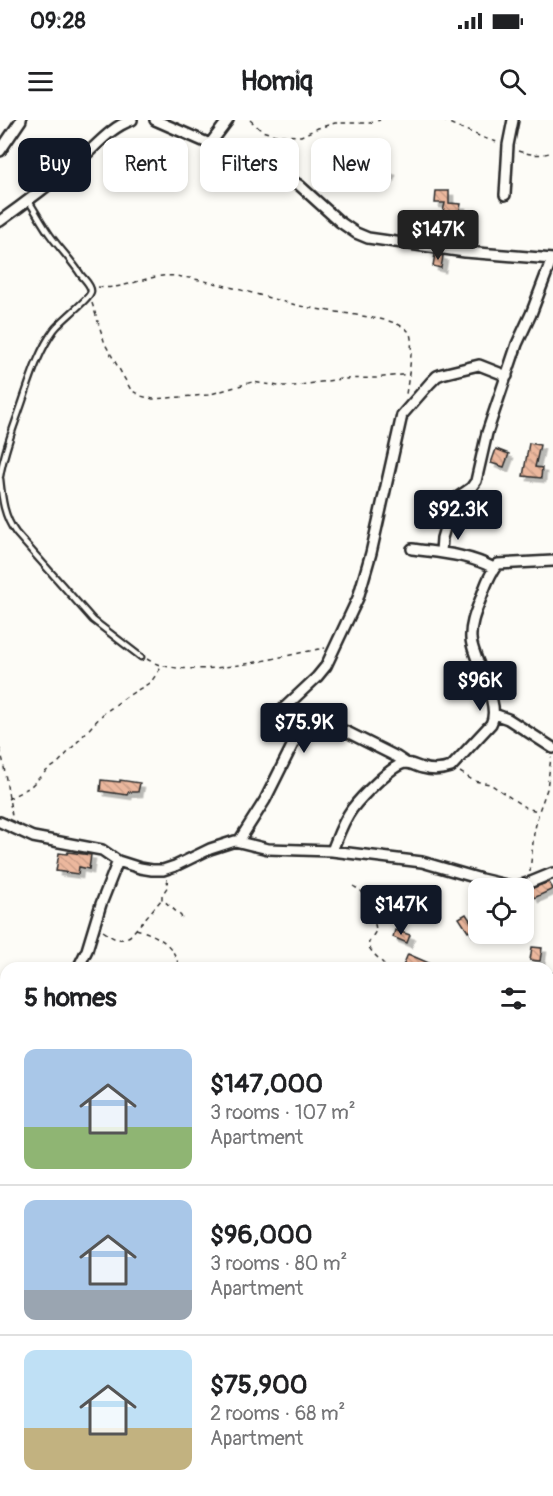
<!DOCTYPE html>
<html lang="en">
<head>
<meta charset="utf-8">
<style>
  body { margin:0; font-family:Pangolin,sans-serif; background:#f6f6f6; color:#202124; height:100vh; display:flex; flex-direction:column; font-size:22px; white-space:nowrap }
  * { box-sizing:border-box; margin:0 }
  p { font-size:20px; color:#757577 }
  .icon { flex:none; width:33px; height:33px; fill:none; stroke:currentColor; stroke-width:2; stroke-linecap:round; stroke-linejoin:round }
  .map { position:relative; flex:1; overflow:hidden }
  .sheet { position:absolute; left:0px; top:842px; width:554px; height:536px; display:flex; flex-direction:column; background:#fff; border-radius:18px 18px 0 0; box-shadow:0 3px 9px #0003 }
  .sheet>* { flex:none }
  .hud { position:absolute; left:18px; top:18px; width:518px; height:54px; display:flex; gap:12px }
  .tools { position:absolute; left:468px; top:758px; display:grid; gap:12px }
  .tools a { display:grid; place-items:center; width:66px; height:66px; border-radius:12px; background:#fff; box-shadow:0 3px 9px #0003; font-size:30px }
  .price { position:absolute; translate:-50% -51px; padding:0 14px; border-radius:6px; background:#111827; color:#fff; font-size:20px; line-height:39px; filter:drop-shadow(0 2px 3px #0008) }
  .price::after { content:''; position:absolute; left:50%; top:36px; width:18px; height:14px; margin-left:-9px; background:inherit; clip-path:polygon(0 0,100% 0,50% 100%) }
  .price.selected { background:#222; color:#fff }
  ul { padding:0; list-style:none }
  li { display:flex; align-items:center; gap:18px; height:150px; padding:0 24px }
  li+li { border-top:2px solid #e0e0e0 }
  li span { display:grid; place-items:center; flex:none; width:168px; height:120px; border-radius:12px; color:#555 }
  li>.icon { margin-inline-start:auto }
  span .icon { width:72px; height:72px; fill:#fffc; stroke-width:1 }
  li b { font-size:26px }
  h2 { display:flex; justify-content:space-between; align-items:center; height:72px; padding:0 24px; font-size:26px }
  .pill { padding:0 21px; border-radius:12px; background:#fff; box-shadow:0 3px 9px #0003; font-size:21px; line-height:54px }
  .pill.selected { background:#111827; color:#fff }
  .status { display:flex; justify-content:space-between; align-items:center; height:42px; padding:0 30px; background:#fff; direction:ltr }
  .status svg { height:16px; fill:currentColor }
  header { display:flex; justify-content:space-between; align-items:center; height:78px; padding:0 24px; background:#fff; font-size:27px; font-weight:700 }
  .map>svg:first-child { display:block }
</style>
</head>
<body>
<div class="status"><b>09:28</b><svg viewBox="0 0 49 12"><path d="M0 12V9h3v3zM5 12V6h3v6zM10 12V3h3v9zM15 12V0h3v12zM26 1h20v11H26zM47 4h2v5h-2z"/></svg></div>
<header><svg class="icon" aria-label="menu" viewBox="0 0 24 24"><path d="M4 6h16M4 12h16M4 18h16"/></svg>Homiq<svg class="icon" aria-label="search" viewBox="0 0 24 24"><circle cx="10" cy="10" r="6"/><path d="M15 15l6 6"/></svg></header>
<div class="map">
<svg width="553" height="1376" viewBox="0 0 553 1376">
  <defs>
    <pattern id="building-back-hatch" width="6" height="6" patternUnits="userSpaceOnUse" patternTransform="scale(1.5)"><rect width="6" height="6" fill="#ecb89e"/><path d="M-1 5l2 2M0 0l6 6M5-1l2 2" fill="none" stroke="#cb9e88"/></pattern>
    <filter id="shadow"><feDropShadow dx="4.5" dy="4.5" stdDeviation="0" flood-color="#0004"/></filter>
  </defs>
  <rect width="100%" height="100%" fill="#fdfcf7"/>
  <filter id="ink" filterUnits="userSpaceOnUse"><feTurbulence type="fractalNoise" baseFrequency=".0167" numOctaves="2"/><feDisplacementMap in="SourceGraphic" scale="12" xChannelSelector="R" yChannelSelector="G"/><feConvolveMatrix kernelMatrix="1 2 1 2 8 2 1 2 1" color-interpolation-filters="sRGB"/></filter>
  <g filter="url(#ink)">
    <path fill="url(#building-back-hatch)" stroke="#2b2b2b" stroke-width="1.5" filter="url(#shadow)" d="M 375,43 L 383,45 L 382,48 L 391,51 L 387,62 L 371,57 Z
      M 436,71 L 449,71 L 449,83 L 461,84 L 455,112 L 439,108 L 445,83 L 435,83 Z
      M 435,134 L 443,136 L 441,148 L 433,146 Z
      M 529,323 L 540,325 L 535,347 L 542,348 L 541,358 L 523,356 Z
      M 496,329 L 509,334 L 504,347 L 491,343 Z
      M 101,660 L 120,662 L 120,660 L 140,663 L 138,672 L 128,672 L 127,675 L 100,671 Z
      M 68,732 L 91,735 L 89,749 L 79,747 L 78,754 L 56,751 L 59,733 L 67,734 Z
      M 549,762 L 553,769 L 534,778 L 530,769 Z
      M 466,794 L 475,808 L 468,812 L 459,798 Z
      M 395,810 L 410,815 L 407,823 L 393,817 Z
      M 532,827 L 542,828 L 540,841 L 530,840 Z
      M 408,834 L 440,848 L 402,848 Z"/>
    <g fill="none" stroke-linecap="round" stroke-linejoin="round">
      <g stroke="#2b2b2b" stroke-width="9">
        <path id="lane" d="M 0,356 C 4,331 13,309 21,286 C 30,260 38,232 54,210 C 60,201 91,178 91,171 C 91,165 84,159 81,155 C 72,141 60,129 50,115 C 42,104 36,92 28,80
          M 0,359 C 2,379 4,397 16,413 L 93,500 L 141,537"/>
      </g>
      <g stroke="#2b2b2b" stroke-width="14">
        <path id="street" d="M 155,0 L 210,24 L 252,37 L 299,65 L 340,102 L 356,113 L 368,118 L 465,132 L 553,139
          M 210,24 L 228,0
          M 0,31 L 21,0
          M 505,75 L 508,25 L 513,0
          M 0,101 C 28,81 55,60 81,39 C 97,25 111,7 132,0
          M 412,429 C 442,433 467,434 494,448
          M 441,432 L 442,418 L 452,384 L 458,377 L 471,368 L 476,361 L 487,313 L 517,224 L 531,194 L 552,139
          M 494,594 L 508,599 L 553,628
          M 295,620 L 282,596 L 283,589 L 317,557 L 326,546 L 358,478 L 371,433 L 402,295 L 430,263 L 437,256 L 442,254 L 479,245 L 507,256
          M 0,702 L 33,717 L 102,730 L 118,741 L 140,748 L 152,750 L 163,750 L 175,746 L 210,729 L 235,721 L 268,729 L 332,731 L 422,742 L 481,759 L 515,767 L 531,762 L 553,753
          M 239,721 L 265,680 L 295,620 L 308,611 L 322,607 L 337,609 L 347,612 L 397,637 L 406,643
          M 332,731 C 338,716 343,701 352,689 C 361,677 392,645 405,643 C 412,643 417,647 423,648 C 433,651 442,650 451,647 L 491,604 C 502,583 473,541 471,519 C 470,504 476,491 481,478 C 485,467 490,452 498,444 L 553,441
          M 78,848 L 87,830 L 101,784 L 118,741
          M 548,860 L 553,859
          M 0,894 L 6,896
          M 0,974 L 6,975
          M 548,1060 L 553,1065
          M 0,1077 L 6,1068
          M 0,1103 L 6,1102
          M 548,1181 L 553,1179
          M 548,1232 L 553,1234
          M 0,1309 L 6,1302
          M 0,1325 L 6,1329
          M 99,1371 L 104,1376
          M 489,1371 L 500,1376
          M 281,1376 L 289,1371
          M 337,1376 L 338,1371
          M 549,1376 L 553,1369"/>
      </g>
      <path stroke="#2b2b2b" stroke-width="1.5" stroke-dasharray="4.5 4.5" stroke-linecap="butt" d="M 250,0 L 262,11 L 275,15 L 301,16 L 318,8 L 335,3 L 370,3 L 380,0
        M 442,0 L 484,18 L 500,23
        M 518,31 C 531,35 540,36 553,32
        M 98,167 C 124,171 149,153 175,156 C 217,161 259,176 300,186 C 324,191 349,193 373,198 C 383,199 406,204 410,214 C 414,224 408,262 406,274
        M 92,183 L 105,224 L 131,270 L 141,276 L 153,279 L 208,275 L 252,262 L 279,266 L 294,266 L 341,259 L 376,258 L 409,254
        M 147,539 C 152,542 158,545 164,546 C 215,556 274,537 325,528
        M 0,629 L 3,641 L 12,696
        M 460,652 L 474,661 L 490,664 L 526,688 L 538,691
        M 8,679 L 30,667 L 45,652 L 58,643 L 103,594 L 126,577 L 151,562 L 162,546
        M 530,752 L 534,713 L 539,691 L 547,669 L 551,637
        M 167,759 L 168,766 L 162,775 L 162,779 L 181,796 L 183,802
        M 353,766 C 356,768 359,769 362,772 C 367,778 376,803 376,811 L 369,822 L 368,826 L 373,833 L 388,848
        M 136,809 C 157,815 175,824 179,848
        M 103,811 C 113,818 118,823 130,816 L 162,779
        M 0,939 L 6,947
        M 548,978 L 553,975
        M 548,980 L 550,994 L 548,1020
        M 0,1365 L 6,1363"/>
      <use href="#lane" stroke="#fdfcf7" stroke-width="4.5"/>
      <use href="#street" stroke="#fdfcf7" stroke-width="9"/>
    </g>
  </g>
</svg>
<div class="tools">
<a><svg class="icon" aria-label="locate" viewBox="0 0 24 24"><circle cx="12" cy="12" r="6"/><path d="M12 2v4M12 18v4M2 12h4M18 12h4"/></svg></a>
</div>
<b class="price selected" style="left:438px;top:141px">$147K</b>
<b class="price" style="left:458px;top:421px">$92.3K</b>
<b class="price" style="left:480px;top:592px">$96K</b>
<b class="price" style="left:304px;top:634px">$75.9K</b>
<b class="price" style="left:401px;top:816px">$147K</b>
<div class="hud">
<a class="pill selected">Buy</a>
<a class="pill">Rent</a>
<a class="pill">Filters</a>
<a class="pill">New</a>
</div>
<section class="sheet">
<h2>5 homes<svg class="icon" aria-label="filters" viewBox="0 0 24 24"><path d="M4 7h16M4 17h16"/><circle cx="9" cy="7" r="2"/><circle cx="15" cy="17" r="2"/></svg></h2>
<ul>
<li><span style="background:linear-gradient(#a9c7e8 65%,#8fb573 0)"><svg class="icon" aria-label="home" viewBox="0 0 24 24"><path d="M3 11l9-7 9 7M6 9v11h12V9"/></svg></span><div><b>$147,000</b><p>3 rooms · 107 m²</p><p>Apartment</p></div></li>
<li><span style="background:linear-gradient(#a9c7e8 75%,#9aa5b1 0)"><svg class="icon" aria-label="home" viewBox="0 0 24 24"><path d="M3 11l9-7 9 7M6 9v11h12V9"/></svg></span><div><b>$96,000</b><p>3 rooms · 80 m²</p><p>Apartment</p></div></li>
<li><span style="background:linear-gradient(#bfe0f5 65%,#c2b280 0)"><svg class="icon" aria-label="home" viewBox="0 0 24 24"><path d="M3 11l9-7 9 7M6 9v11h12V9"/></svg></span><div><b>$75,900</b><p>2 rooms · 68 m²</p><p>Apartment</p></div></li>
</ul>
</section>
</div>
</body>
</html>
